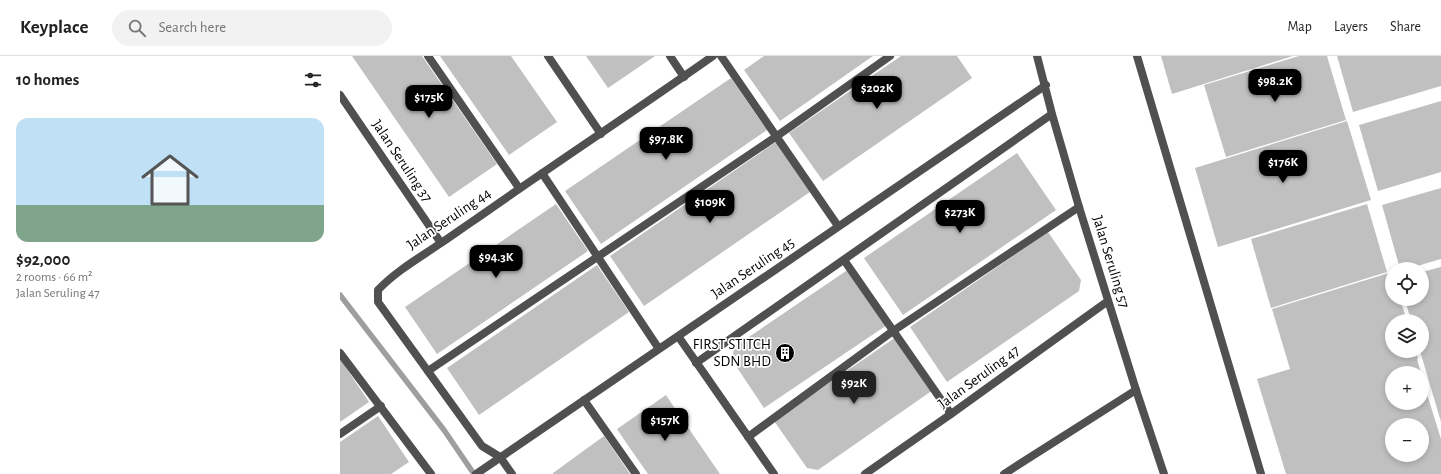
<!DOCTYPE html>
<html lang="en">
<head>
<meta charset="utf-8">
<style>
  body { margin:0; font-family:"Alegreya Sans",sans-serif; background:#f2f2f2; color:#222; height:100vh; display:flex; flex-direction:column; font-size:15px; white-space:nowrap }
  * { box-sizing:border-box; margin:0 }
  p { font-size:13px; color:#767676 }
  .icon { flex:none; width:22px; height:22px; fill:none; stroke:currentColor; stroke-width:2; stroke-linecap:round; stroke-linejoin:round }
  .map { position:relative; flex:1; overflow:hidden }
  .sheet { display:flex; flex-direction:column; background:#fff; width:340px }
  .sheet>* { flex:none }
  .tools { position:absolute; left:1045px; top:206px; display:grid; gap:8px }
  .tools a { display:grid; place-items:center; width:44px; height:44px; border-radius:50%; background:#fff; box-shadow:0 2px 6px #0003; font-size:20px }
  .price { position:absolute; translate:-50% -34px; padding:0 9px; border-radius:8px; background:#000; color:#fff; font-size:13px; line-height:26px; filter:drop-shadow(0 1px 2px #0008) }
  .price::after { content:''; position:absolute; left:50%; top:24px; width:12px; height:9px; margin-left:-6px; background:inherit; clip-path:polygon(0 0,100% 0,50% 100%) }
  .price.current { background:#222; color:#fff }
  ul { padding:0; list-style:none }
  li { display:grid; align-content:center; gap:8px; height:212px; padding:0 16px }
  li span { display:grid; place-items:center; height:124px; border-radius:12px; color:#555 }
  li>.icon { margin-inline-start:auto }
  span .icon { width:72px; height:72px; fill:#fffc; stroke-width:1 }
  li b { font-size:17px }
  h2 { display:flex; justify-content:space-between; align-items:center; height:48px; padding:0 16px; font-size:17px }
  header { display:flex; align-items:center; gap:24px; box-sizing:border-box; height:56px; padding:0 20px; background:#fff; border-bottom:1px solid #e0e0e0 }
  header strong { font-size:19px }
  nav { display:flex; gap:22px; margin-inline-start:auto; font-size:14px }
  .search { width:280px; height:36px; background:#f2f2f2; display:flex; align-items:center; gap:10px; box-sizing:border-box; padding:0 14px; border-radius:22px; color:#767676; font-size:15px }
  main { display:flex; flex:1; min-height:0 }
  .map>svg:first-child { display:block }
</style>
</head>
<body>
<header>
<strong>Keyplace</strong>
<div class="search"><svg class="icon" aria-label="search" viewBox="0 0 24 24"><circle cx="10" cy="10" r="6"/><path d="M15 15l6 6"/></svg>Search here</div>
<nav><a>Map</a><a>Layers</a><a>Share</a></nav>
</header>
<main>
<section class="sheet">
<h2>10 homes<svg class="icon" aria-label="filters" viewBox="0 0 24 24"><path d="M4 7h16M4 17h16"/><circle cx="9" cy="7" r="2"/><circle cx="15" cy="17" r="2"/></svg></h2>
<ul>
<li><span style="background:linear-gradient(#bfe0f5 70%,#7fa58c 0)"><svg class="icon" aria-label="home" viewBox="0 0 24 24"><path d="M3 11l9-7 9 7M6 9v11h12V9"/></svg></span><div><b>$92,000</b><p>2 rooms · 66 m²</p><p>Jalan Seruling 47</p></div></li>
</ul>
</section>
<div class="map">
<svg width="1101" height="418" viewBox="0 0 1101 418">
  <rect width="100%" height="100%" fill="#fff"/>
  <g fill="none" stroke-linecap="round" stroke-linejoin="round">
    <path stroke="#9e9e9e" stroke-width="5.5" d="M 0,239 L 104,374 L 134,418"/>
  </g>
  <path fill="#c0c0c0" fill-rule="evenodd" d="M 12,0 L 82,0 L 157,108 L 109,141 Z
    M 100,0 L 171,0 L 217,66 L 169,99 Z
    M 246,0 L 315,0 L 268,32 Z
    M 424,0 L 533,0 L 440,65 L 404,14 Z
    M 561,0 L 617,0 L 632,22 L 483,125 L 449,77 Z
    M 821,0 L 953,0 L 832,38 Z
    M 959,0 L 987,0 L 1006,64 L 886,101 L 864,29 Z
    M 997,0 L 1101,0 L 1101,30 L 1013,56 Z
    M 391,22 L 427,74 L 261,188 L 225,135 Z
    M 1101,45 L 1101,116 L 1038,135 L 1019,69 Z
    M 1007,65 L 1031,144 L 878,191 L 855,112 Z
    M 436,86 L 470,136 L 304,250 L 270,200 Z
    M 677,97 L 716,154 L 563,259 L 524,202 Z
    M 1101,132 L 1101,203 L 1067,213 L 1060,213 L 1042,149 Z
    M 216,148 L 248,195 L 97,298 L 65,251 Z
    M 1027,148 L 1047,216 L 931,252 L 911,183 Z
    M 708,176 L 741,224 L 739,235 L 607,326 L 570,271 Z
    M 257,209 L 289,256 L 139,359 L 107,312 Z
    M 1101,211 L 1101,366 L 1080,295 L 1082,295 L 1082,265 L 1071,265 L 1065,243 L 1082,243 L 1082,216 Z
    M 509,213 L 547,269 L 424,352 L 392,304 L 394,291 Z
    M 1052,216 L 1052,243 L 1060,243 L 1067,265 L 1052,265 L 1052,295 L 1076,295 L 1078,303 L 1077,303 L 1081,317 L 1052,317 L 1052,347 L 1082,347 L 1082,322 L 1101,383 L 1101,418 L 946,418 L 917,323 L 950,313 L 932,253 ZM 1052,369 L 1082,369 L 1082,399 L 1052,399 Z
    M 556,281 L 593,334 L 478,414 L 467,412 L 434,365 Z
    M 0,303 L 29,346 L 0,366 Z
    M 326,339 L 336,354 L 380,418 L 308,418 L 287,388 L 277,373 Z
    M 38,360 L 69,406 L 51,418 L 0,418 L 0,386 Z
    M 264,380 L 290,418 L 213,418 L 213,417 Z"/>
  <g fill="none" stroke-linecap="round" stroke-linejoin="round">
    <path stroke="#505050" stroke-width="8" d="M 88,0 L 179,132
      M 330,0 L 344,21
      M 504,204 L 611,358
      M 88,315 L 437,80 L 550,0
      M 244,344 L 296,418
      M 0,378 L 41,350
      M 408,381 L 553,275 L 739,151
      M 664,418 L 796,334"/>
    <path stroke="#505050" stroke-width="8" d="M 208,0 L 261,78
      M 381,0 L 498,170
      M 697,0 L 712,58 L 739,151 L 796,334 L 824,418
      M 797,0 L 921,418
      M 0,39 L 101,187
      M 202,117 L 319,293
      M 338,280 L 434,418
      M 0,297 L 91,418
      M 356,307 L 712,58
      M 136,418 L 706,29
      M 172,418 L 160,401 L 142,390 L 38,246 L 38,234 C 56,215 79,202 101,187 C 113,179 124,171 136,163 C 214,108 295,55 373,0
      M 525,418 L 611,358 L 768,245"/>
  </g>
  <defs>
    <g id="building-disc" transform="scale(1)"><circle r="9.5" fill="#000" stroke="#fff"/><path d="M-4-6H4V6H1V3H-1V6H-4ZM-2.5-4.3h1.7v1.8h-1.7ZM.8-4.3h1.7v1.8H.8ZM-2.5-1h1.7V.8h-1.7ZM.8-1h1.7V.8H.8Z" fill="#fff"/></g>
  </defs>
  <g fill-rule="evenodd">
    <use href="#building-disc" x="445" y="297"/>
  </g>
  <g text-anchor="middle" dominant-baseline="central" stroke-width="3.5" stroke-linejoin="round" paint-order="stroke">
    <g font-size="15" fill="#000" stroke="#fff">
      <text transform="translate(62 105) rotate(56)">Jalan Seruling 37</text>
      <text transform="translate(109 163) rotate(-34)">Jalan Seruling 44</text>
      <text transform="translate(771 206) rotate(73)">Jalan Seruling 57</text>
      <text transform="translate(413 212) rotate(-34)">Jalan Seruling 45</text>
      <text transform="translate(639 321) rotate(-36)">Jalan Seruling 47</text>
    </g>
    <g font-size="15" fill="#000" stroke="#fff" text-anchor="end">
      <text x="431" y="288">FIRST STITCH<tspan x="431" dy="17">SDN BHD</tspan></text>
    </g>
  </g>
</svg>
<div class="tools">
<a><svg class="icon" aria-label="locate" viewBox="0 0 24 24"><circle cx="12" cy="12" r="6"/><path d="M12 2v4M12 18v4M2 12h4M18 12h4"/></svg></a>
<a><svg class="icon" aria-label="layers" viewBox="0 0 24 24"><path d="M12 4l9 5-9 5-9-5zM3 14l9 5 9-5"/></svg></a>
<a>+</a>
<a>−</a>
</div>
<b class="price" style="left:935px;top:47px">$98.2K</b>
<b class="price" style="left:537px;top:54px">$202K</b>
<b class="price" style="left:89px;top:63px">$175K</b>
<b class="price" style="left:326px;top:105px">$97.8K</b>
<b class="price" style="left:943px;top:128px">$176K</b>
<b class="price" style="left:370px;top:168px">$109K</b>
<b class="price" style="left:620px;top:178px">$273K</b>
<b class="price" style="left:156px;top:223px">$94.3K</b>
<b class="price current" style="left:514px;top:349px">$92K</b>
<b class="price" style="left:325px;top:386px">$157K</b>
</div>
</main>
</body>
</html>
